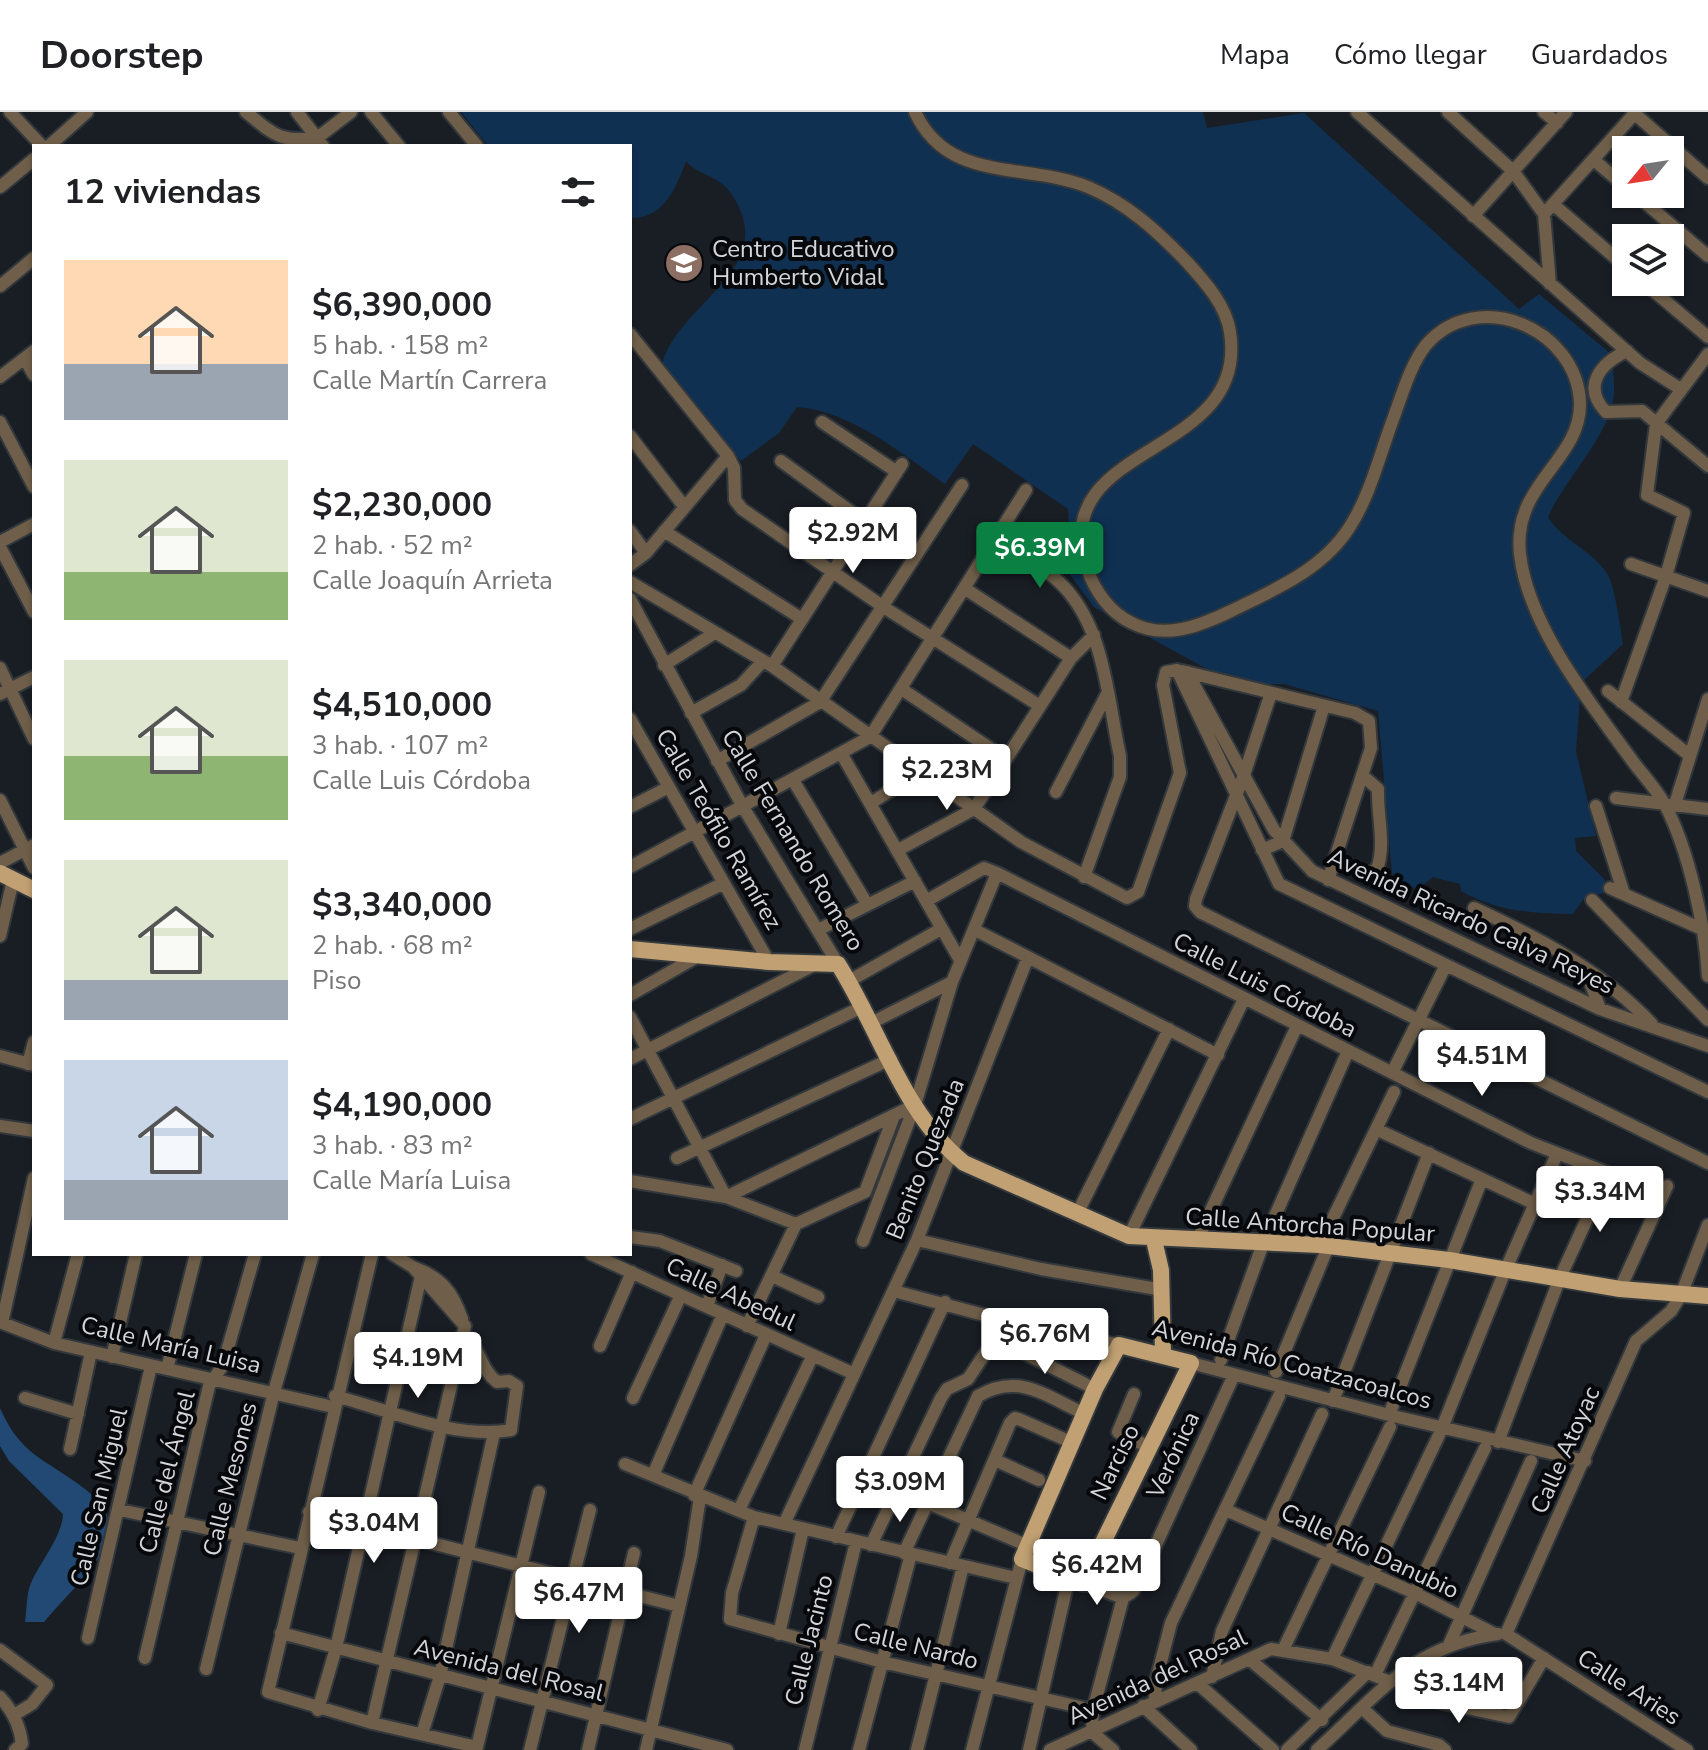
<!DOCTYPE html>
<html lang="es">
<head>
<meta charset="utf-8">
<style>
  body { margin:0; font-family:"Nunito Sans",sans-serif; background:#f6f6f6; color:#202124; height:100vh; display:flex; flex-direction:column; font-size:30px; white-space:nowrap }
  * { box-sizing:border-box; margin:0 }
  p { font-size:26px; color:#757577 }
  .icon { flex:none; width:44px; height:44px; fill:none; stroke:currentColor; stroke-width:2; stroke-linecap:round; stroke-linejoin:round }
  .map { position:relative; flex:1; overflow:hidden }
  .drawer { position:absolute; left:32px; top:32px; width:600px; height:1112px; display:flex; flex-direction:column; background:#fff; border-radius:0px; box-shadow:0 2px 6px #0004 }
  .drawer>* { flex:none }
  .needle { width:52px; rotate:240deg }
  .buttons { position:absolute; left:1612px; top:24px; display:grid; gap:16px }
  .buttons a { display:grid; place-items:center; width:72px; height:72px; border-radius:0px; background:#fff; box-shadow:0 2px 6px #0004; font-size:40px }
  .price { position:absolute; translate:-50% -68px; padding:0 18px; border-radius:8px; background:#fff; color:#222; font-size:26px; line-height:52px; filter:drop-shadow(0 2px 4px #0008) }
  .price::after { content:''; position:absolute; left:50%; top:48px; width:24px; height:18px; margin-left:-12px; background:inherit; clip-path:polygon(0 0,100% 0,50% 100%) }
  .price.selected { background:#0b8043; color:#fff }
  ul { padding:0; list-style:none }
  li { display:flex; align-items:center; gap:24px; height:200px; padding:0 32px }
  li span { display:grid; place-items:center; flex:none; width:224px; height:160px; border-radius:0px; color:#555 }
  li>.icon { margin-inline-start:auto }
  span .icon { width:96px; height:96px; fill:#fffc; stroke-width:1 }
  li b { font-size:34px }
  h2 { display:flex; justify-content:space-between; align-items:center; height:96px; padding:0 32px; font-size:34px }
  header { display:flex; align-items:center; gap:48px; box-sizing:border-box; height:112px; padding:0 40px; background:#fff; border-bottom:2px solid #e0e0e0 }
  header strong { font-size:38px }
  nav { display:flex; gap:44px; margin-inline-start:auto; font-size:28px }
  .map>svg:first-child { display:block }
</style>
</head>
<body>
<header>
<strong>Doorstep</strong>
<nav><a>Mapa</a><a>Cómo llegar</a><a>Guardados</a></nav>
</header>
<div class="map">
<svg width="1708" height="1638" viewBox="0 0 1708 1638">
  <rect width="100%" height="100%" fill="#191e24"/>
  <path fill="#103051" d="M 461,0 L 1203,0 L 1207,16 L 1304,1 L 1519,197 L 1539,182 L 1611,242 C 1612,254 1615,267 1614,280 C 1613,320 1565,366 1548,405 C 1562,428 1590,437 1606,460 C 1615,472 1620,515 1623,532 L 1581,571 L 1576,639 L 1596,724 L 1575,726 L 1576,739 L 1605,768 L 1604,781 L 1585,785 L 1573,802 C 1533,802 1496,799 1461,779 L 1460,772 L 1433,765 L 1417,778 L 1392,762 L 1378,599 L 1284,572 L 1266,572 L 1207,557 L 1094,495 L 1071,464 L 1068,397 L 973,332 L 945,372 C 901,341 851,299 797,295 L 779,321 L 741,349 L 662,252 C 679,189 784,156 730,80 C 718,63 697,63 686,49 C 676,76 664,107 630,106 L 630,34 L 488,34 Z"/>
  <path fill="#214973" d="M 0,1296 C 7,1312 15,1325 28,1337 C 53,1361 128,1387 106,1433 C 92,1461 63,1487 44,1510 L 25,1510 C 27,1497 26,1483 31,1471 C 40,1450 62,1425 63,1402 L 9,1349 L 0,1334 Z"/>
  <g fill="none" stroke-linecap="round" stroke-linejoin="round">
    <g stroke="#33383d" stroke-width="16">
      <path id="minor" d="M 10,0 L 42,34
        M 246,0 C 275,24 280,30 317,26 L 323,34
        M 297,0 L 317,26 L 351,0
        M 371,0 L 399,34
        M 449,0 L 477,34
        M 915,0 C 948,72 1026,50 1088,75 C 1128,92 1157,119 1187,150 C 1205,170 1226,193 1230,220 C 1250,348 1045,328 1087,456 C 1094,478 1110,501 1132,511 C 1165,528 1200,514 1231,499 C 1274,478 1322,458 1349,416 C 1369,386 1380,343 1392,310 C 1401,286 1410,253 1426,233 C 1477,174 1577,216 1580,291 C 1581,349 1512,371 1520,442 C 1528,515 1592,593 1634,651 C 1644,664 1657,678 1665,693 C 1689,738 1705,814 1708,864
        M 1357,0 L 1640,251 L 1679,276
        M 1448,0 L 1513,59 L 1544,102 L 1550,172
        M 1544,0 L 1557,11
        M 1635,2 L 1708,66
        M 49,34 L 87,0
        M 1595,49 L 1626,75
        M 0,75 L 34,47
        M 1635,82 L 1708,144
        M 1554,93 L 1626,155
        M 1544,102 L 1636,0
        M 1473,104 L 1566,0
        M 1643,170 L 1708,225
        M 0,174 L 34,146
        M 630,222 L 728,344 L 734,356 L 735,388 L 742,397 L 885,496 L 1040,594
        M 1627,239 C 1601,251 1581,274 1606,300 L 1642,299 L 1708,354
        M 25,247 L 34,263
        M 0,265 L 34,239
        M 0,310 L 34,375
        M 822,310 L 897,360
        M 630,324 L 683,393
        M 781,349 L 865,410
        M 630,419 L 646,441
        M 664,419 L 802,507
        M 995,427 C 1015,440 1039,452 1057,468 C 1105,511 1107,585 1120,644 L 1120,665 L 1084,765
        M 0,430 L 34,412
        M 0,435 L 34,500
        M 1631,452 L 1708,479
        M 630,453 L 646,441 L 728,344
        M 630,470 L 772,554 L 1021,730 L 1127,786 L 1138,780 L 1180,661 L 1163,573 L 1166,560 L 1177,558
        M 964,476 L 1071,546
        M 630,487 L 743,695 L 838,852
        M 664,553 L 713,522
        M 772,554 L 902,352
        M 0,556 L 34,627
        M 1177,558 L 1279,772 L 1708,980
        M 1182,559 L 1355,601 L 1369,609 L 1371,636 L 1328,768
        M 1187,560 L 1274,718 L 1312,759 L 1600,897 L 1708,934
        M 903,578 L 1006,647
        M 1608,579 L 1689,643
        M 1271,581 L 1244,663 L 1196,787 L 1195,794 L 1200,800 L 1708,1051
        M 0,582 L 34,565
        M 1621,590 L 1666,464 L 1684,401 L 1647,383 L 1656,312 L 1708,242
        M 691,601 L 741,573 L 763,549
        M 630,607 L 769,850
        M 841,641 L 960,848
        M 717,649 L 820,590 L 962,373
        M 1362,663 L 1378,677 C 1377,704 1386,732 1377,757 L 1370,761
        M 793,668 L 867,792
        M 1056,680 L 1107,582
        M 1616,686 L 1708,697
        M 0,688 L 34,756
        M 871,691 L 920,660
        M 1675,692 L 1708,587
        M 1596,694 L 1624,782
        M 630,695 L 669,675
        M 898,738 L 974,697 L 1071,546 L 1094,523
        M 1262,738 L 1283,729 L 1324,594
        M 0,751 L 34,733
        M 630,755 L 870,625 L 1026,378
        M 1610,776 L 1704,818
        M 1592,788 L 1708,908
        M 926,789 L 984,756 L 997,761 L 1531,1031 L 1608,1061 L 1559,1168 L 1498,1330
        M 1474,796 C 1539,826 1602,859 1652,912
        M 630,817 L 724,771
        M 818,818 L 915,769
        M 975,818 L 1218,943
        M 0,824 L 13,768
        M 1586,859 L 1600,897
        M 849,869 L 941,817
        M 630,883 L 700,843
        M 630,905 L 726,1085 L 796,1112
        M 871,911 L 952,870
        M 0,944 L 34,953
        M 630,947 L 816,852
        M 28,952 L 34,930
        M 1392,961 L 1446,853
        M 630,1007 L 864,894
        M 0,1014 L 34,1019
        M 1378,1018 L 1533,1091
        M 677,1046 L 891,947
        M 630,1069 L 726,1085 L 915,993
        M 1077,1102 L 1169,917
        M 796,1112 L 865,1080 L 894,1004
        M 1129,1124 L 1244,887
        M 630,1125 L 660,1129 L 736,1159
        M 1198,1126 L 1297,914
        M 917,1128 L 1041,1157 L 1163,1178
        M 863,1129 L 915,993 L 952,870 L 997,761
        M 1320,1133 L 1394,980
        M 372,1142 L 268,1580 L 372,1611 L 477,1635 L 539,1380
        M 392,1142 L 413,1155 L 465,1214
        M 591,1142 L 852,1261
        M 415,1156 C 442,1166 453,1181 462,1207
        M 772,1164 L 818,1185
        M 1620,1177 L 1667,1074
        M 894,1179 L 1022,1213 L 1119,1233
        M 707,1194 L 722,1153
        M 0,1210 L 54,1231 L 333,1295
        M 2,1211 L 34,1066
        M 747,1214 L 796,1112
        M 54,1231 L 78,1142
        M 600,1234 L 632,1160
        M 112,1245 L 136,1142
        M 1221,1248 L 1264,1129 L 1348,939
        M 1191,1251 L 1389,1303 L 1585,1349
        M 167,1257 L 196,1142
        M 1276,1260 L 1328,1135
        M 1134,1282 L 1118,1320 L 1149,1335
        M 335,1284 C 389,1298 455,1328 511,1318 L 517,1274 L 509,1269 L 497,1270 C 480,1257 480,1235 463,1221
        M 25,1286 L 78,1302
        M 633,1286 L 681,1183
        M 1333,1289 L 1429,1041
        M 1389,1303 L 1482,1067
        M 1442,1316 L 1505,1159 L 1557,1042
        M 70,1337 L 91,1240
        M 995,1348 L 1039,1368
        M 625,1352 L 754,1405 L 1016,1466
        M 653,1363 L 723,1202
        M 895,1377 L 1026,1433
        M 694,1383 L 766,1223
        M 120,1398 L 300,1436
        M 739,1398 L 812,1245
        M 1226,1398 L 1417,1482 L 1495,1522
        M 309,1400 L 679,1494
        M 754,1405 L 732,1481 L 730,1507 L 882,1550 L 1093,1598
        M 784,1412 L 917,1128 L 1028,845
        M 836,1425 L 945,1190
        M 871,1433 L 941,1286 L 947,1277 L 968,1267 L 990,1234 L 1010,1234 L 1095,1277
        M 904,1441 L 978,1284 C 1019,1260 1045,1284 1085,1302
        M 950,1451 L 1010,1311 L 1015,1306 L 1021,1308 L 1073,1331
        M 1083,1471 L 1123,1486
        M 281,1521 L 727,1638
        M 779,1522 L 803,1417
        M 1506,1522 L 1636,1229 L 1671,1199 L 1681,1183 L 1708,1113
        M 1506,1522 L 1687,1638
        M 88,1526 L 151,1254
        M 1448,1535 L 1531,1349
        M 0,1538 L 47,1573 L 32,1592 L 14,1603
        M 1283,1538 L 1390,1315
        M 145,1546 L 209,1274 L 223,1253 L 255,1142
        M 1249,1547 L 1322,1608
        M 1332,1547 L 1439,1323
        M 206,1557 L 274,1280 L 313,1142
        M 1375,1563 L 1485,1336
        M 1212,1565 L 1222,1519 L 1322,1302
        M 1197,1571 L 1273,1638
        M 0,1585 C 13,1599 20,1613 22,1632 L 15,1638
        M 1415,1585 L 1509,1605 L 1544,1546
        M 1155,1589 L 1156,1569 L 1171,1511 L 1279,1284
        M 1143,1594 L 1191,1638
        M 1363,1597 L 1387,1619 L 1439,1633 L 1445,1638
        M 318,1598 L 336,1536 L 421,1164
        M 372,1611 L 465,1214
        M 1092,1620 L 1093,1598 L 1123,1486 L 1133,1479 L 1142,1463 L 1234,1263
        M 1092,1620 L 1113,1638
        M 422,1622 L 440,1564 L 494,1321
        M 530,1638 L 590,1398
        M 588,1638 L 634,1441
        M 646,1638 L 691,1444 L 700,1385
        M 805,1638 L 856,1430
        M 859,1638 L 911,1442
        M 917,1638 L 963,1454
        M 972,1638 L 1022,1447
        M 1029,1638 L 1069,1465
        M 1050,1638 L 1271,1537 L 1332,1547 L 1388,1569
        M 1287,1638 L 1368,1560
        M 1317,1638 C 1376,1585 1412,1533 1498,1522"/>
    </g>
    <g stroke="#33383d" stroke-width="20">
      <path id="major" d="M 0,761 L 34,778
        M 630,837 L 769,850 L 838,852 C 879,916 903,1002 964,1051 L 1129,1124 L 1320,1133 L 1449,1148 L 1620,1177 L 1708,1184
        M 1154,1128 L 1161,1158 L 1163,1241
        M 1119,1233 L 1191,1251 L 1083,1471 L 1022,1447 L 1095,1277 Z"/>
    </g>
    <use href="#minor" stroke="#6f5f4a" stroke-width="12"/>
    <use href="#major" stroke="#c1a173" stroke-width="16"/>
  </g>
  <defs>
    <g id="school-disc" transform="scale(2)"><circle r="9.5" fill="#8d6e63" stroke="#06080b"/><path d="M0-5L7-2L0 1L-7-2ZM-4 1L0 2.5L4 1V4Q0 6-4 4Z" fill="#fff"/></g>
  </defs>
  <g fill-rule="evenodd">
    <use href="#school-disc" x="684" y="151"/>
  </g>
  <g text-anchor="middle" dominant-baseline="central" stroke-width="8" stroke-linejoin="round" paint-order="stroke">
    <g font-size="24" fill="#d2d6da" stroke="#06080b" text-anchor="start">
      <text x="712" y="137">Centro Educativo<tspan x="712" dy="28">Humberto Vidal</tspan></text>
    </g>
    <g font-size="24" fill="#d2d6da" stroke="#06080b">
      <text transform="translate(719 717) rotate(60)">Calle Teófilo Ramírez</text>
      <text transform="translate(793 728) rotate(59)">Calle Fernando Romero</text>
      <text transform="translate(1471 809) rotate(25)">Avenida Ricardo Calva Reyes</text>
      <text transform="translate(1265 873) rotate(27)">Calle Luis Córdoba</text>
      <text transform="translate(925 1047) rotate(-68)">Benito Quezada</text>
      <text transform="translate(1310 1113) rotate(4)">Calle Antorcha Popular</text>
      <text transform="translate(731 1182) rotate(25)">Calle Abedul</text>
      <text transform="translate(171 1233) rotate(13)">Calle María Luisa</text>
      <text transform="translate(1292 1252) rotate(15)">Avenida Río Coatzacoalcos</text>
      <text transform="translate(1565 1338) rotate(-66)">Calle Atoyac</text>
      <text transform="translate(1173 1343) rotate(-65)">Verónica</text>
      <text transform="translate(1115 1350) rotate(-64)">Narciso</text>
      <text transform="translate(167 1360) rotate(-76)">Calle del Ángel</text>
      <text transform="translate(230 1367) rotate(-76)">Calle Mesones</text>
      <text transform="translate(99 1385) rotate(-77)">Calle San Miguel</text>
      <text transform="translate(1370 1439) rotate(25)">Calle Río Danubio</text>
      <text transform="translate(809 1528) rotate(-76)">Calle Jacinto</text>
      <text transform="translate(916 1534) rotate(14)">Calle Nardo</text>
      <text transform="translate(509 1558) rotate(14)">Avenida del Rosal</text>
      <text transform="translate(1157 1565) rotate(-25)">Avenida del Rosal</text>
      <text transform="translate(1629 1575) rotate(33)">Calle Aries</text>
    </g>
  </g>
</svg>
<div class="buttons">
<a><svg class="needle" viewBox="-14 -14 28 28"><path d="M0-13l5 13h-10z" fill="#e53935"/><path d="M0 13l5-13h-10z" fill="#757577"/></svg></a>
<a><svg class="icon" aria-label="layers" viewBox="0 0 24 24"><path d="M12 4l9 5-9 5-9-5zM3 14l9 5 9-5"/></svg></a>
</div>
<b class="price" style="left:853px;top:463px">$2.92M</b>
<b class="price selected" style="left:1040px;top:478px">$6.39M</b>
<b class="price" style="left:947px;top:700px">$2.23M</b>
<b class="price" style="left:1482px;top:986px">$4.51M</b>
<b class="price" style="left:1600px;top:1122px">$3.34M</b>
<b class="price" style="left:1045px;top:1264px">$6.76M</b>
<b class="price" style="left:418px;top:1288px">$4.19M</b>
<b class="price" style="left:900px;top:1412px">$3.09M</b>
<b class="price" style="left:374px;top:1453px">$3.04M</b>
<b class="price" style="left:1097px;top:1495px">$6.42M</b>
<b class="price" style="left:579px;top:1523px">$6.47M</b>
<b class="price" style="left:1459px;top:1613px">$3.14M</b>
<section class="drawer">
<h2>12 viviendas<svg class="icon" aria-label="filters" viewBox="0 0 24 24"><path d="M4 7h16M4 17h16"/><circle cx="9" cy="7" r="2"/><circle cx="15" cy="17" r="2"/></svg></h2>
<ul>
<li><span style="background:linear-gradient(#ffd9b3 65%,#9aa5b1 0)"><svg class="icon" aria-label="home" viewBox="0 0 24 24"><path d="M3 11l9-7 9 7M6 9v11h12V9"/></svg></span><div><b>$6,390,000</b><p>5 hab. · 158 m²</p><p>Calle Martín Carrera</p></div></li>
<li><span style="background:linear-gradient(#dfe7d0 70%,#8fb573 0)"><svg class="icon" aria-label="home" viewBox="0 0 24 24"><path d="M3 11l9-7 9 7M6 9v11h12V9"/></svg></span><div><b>$2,230,000</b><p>2 hab. · 52 m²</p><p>Calle Joaquín Arrieta</p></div></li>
<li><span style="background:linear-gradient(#dfe7d0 60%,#8fb573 0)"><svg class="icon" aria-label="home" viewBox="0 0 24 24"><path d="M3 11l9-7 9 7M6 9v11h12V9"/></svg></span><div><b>$4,510,000</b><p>3 hab. · 107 m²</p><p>Calle Luis Córdoba</p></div></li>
<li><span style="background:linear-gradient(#dfe7d0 75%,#9aa5b1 0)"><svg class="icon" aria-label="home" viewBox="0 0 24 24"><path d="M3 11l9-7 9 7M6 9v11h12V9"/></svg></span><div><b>$3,340,000</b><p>2 hab. · 68 m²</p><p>Piso</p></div></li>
<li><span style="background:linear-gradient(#c9d6e8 75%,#9aa5b1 0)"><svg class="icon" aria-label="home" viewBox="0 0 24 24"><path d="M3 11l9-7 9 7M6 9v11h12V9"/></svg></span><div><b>$4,190,000</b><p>3 hab. · 83 m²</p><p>Calle María Luisa</p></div></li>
</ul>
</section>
</div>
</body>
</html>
